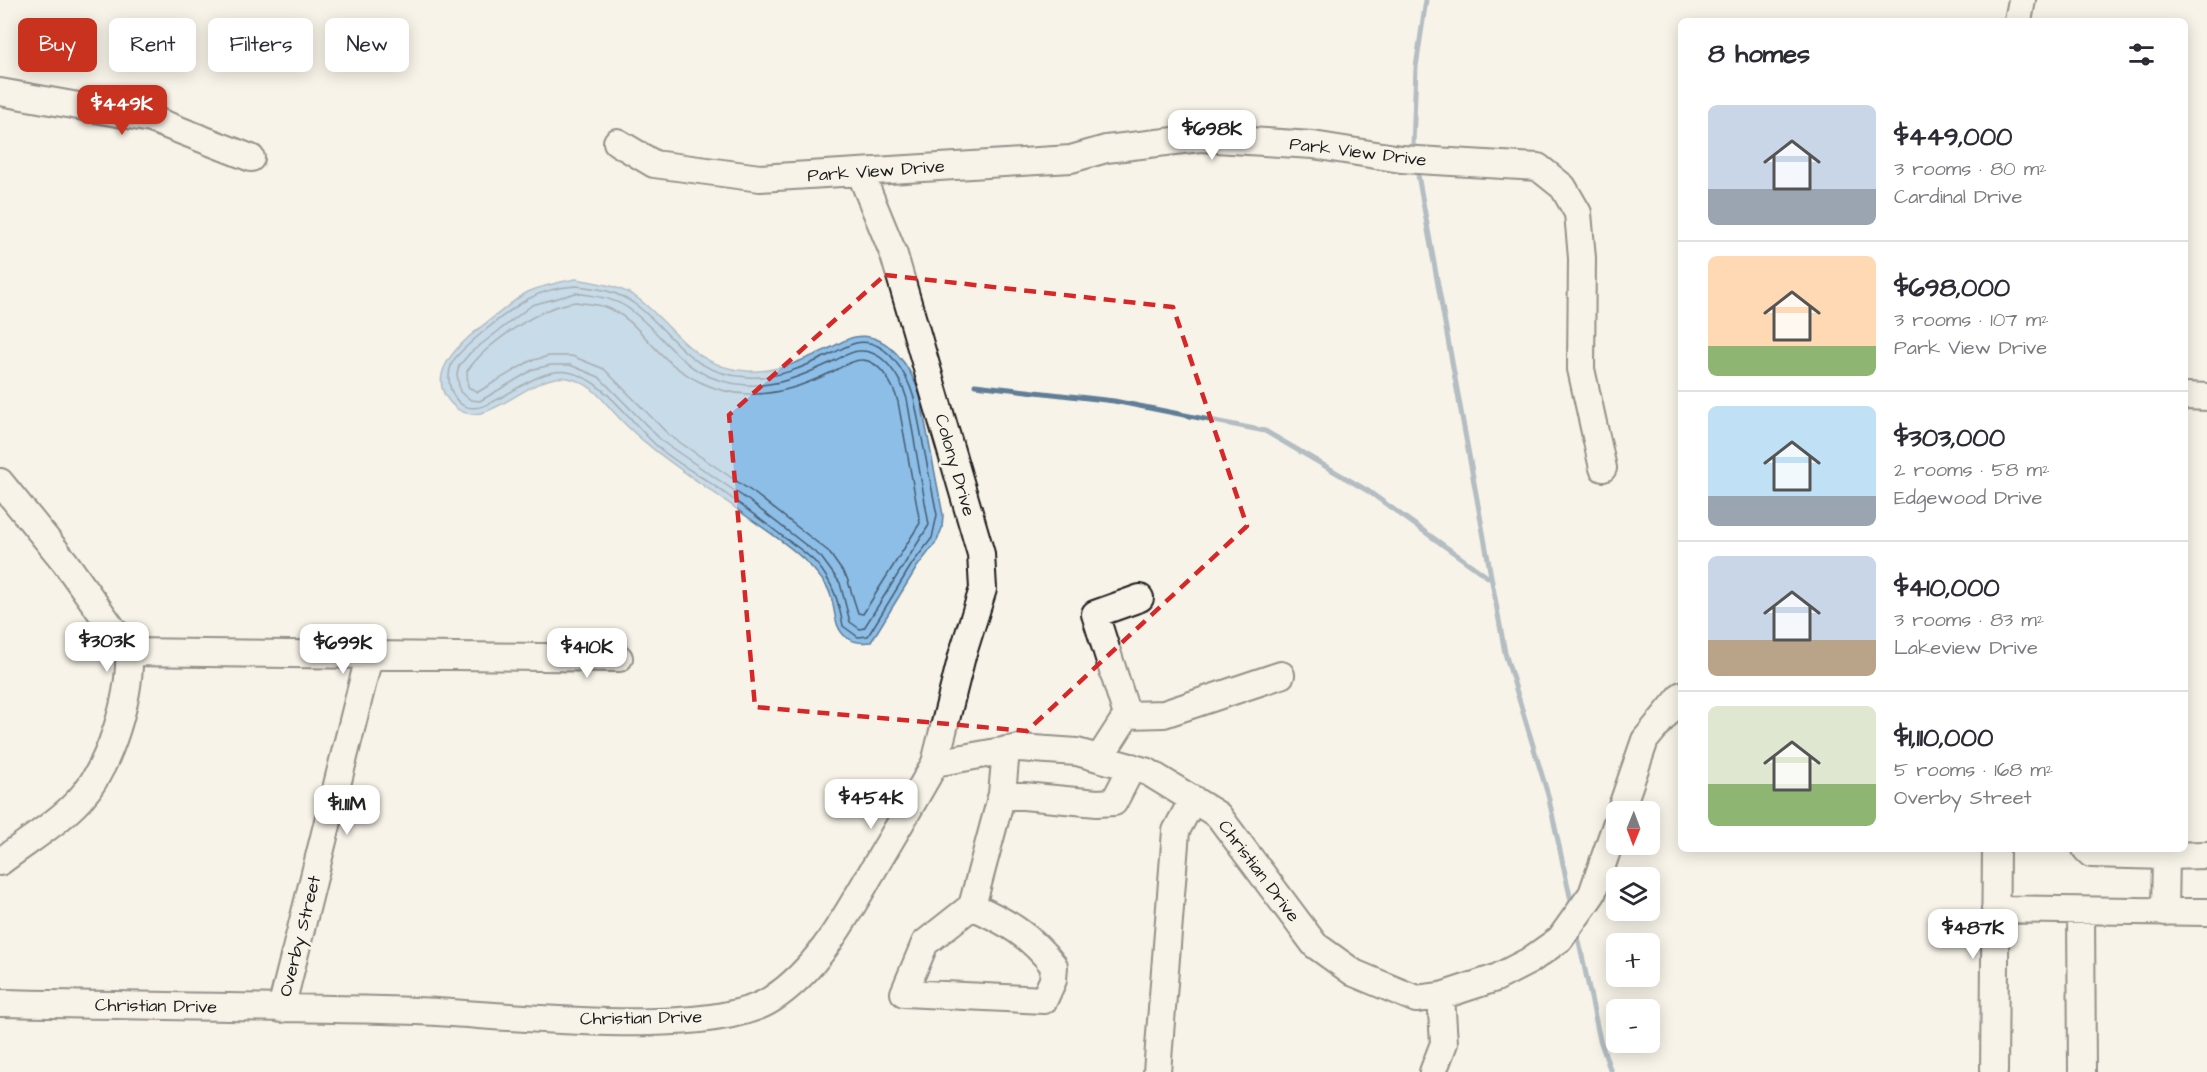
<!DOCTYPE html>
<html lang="en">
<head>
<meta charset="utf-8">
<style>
  body { margin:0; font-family:"Architects Daughter",sans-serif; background:#f7f7f7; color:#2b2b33; height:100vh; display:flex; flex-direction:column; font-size:22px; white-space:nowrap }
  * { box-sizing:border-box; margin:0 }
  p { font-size:20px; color:#7c7c81 }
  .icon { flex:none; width:33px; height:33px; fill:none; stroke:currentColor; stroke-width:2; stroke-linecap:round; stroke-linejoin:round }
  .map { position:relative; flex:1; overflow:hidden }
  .panel { position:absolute; left:1678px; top:18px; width:510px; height:834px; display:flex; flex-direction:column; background:#fff; border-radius:9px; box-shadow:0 3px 15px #0003 }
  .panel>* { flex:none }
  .guide { position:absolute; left:18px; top:18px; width:570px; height:54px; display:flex; gap:12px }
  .needle { width:39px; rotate:181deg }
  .tools { position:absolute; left:1606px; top:801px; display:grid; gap:12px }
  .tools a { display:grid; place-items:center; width:54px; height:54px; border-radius:9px; background:#fff; box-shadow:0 3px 15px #0003; font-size:30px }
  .price { position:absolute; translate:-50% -51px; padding:0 14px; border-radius:12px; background:#fff; color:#222; font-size:20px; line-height:39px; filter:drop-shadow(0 2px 3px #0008) }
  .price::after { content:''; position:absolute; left:50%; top:36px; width:18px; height:14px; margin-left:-9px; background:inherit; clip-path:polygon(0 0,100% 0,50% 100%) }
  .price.selected { background:#c8321e; color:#fff }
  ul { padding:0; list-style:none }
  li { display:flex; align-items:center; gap:18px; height:150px; padding:0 30px }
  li+li { border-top:2px solid #e1e1e2 }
  li span { display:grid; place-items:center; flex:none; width:168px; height:120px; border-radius:9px; color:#555 }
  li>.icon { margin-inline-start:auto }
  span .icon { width:72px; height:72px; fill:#fffc; stroke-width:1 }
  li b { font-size:26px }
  h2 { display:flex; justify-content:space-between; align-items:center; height:72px; padding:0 30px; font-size:26px }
  .pill { padding:0 21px; border-radius:9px; background:#fff; box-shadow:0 3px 15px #0003; font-size:21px; line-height:54px }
  .pill.selected { background:#c8321e; color:#fff }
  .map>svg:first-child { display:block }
</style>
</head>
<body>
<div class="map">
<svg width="2207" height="1072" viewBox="0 0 2207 1072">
  <rect width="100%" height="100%" fill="#f7f3e8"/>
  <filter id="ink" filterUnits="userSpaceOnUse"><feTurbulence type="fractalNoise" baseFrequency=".0167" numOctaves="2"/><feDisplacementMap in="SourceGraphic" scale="12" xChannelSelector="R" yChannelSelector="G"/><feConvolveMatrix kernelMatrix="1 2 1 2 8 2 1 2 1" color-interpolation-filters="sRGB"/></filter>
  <g filter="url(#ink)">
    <path fill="#8cbee8" stroke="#5f7d96" stroke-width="1.5" d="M 576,279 C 599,283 622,286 640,300 C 678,331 693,367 747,371 C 777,373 803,360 830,348 C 837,345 847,338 855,337 C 888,331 912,369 920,396 L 943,515 L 942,528 L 937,541 L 917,567 L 871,642 C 862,643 854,643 846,637 C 831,625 837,603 827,587 C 808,556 771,534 742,513 C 697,479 648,452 611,409 C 598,394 588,382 568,378 C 529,372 487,433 456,408 C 415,373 470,336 495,316 C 506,308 516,298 528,292 C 544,285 560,282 576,279 Z"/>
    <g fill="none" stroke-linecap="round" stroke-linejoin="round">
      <path stroke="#495d6e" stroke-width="1.5" d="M 576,286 C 597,288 618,291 636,305 C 677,336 688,374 748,377 C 778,379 804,367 831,354 C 838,351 847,345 856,343 C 886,337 907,374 914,398 L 937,515 L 932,538 L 912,564 L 868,636 L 858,637 L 843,626 C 839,602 833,583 817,564 C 809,555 796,546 786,539 C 760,519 735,500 709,482 C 692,471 672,460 657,446 C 631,423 603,378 568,372 C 528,366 487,423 461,404 C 449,395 446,376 452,363 C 460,348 512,308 528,299 C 542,291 560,287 576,286 Z
        M 576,293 C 596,296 616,298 632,311 C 674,344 685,381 747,385 C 777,387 804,375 830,363 C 839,359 850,351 859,351 C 884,349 901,379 907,399 L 929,525 L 864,628 L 860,629 L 850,622 L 840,583 L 821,557 L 748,500 L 663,442 L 599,377 L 570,365 L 551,365 L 534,369 L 480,401 L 471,400 L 460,392 L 457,374 L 459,366 L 470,353 L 532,305 Z
        M 576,302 C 586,304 598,304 608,308 C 631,317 645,339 662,355 C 685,378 716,393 748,394 C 778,395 805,385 832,372 C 840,368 852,360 861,360 C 880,359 894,387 898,402 L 920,523 L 863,614 L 858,613 L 847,578 L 828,551 L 754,493 L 669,435 L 604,369 L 572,356 L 549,356 L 530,361 L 478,392 L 468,387 L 467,371 C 488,342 541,306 576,302 Z"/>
      <path stroke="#5f7d96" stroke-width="5" d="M 1413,146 L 1416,67 L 1426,0
        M 1418,175 L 1505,653 L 1548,795 L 1571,901
        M 975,385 L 1114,401 L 1265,431 L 1368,491 L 1489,578
        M 1578,937 L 1600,1040 L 1611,1072"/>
      <g stroke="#1c1c1c" stroke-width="30">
        <path id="minor" d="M 2018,21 L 2022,0
          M 0,92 L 151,119 L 251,158
          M 617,142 L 654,164 L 760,178 L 1071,159 L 1106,149 L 1200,138 L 1313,145 L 1401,159 L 1538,167 L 1563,187 L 1578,213 L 1582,258 L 1581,369 L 1603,468
          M 860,172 L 894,255 L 981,554 L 983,589 L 962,656 L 935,763
          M 2186,396 L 2207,397
          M 0,482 L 65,562 L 129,652 C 131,696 110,766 80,799 C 58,823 26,842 0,862
          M 129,652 L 619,658
          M 1127,715 L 1164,714 L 1281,675
          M 1100,757 L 1127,715 L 1095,614 L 1140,598
          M 1002,794 L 1097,803 L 1114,802 L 1132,767
          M 1620,812 L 1645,740 L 1682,695
          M 2086,849 L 2091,854 L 2166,856
          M 972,906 C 1007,922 1030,935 1054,966 L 1053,980 L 1044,1000 L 904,993 L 925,943 L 972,906 L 1002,794 L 1006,750
          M 1995,909 L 2207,912
          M 2081,911 L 2082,1072
          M 2165,912 L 2166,856 L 2207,855
          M 0,1003 C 139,1006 278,1007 417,1011 C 498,1014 709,1041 772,999 C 819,968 846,916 873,870 C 894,834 915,799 935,763 L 1019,748 L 1077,752 L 1148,772 L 1218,815 L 1315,945 L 1354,973 L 1416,999 L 1441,996 L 1496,978 L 1529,961 L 1560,939 L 1592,894 L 1617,822
          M 281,1009 L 370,653
          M 1157,1072 L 1176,831 L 1193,799
          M 1433,1072 L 1444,1043 L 1441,996
          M 1994,1072 L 1996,849"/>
      </g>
      <use href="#minor" stroke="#f7f3e8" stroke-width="26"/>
    </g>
  </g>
  <path d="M0 0H2207V1072H0ZM 885,275 L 1173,307 L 1247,526 L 1027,731 L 755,707 L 729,415 Z" fill="#f7f3e8" fill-opacity=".55" fill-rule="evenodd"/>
  <path fill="none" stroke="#d62828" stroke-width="4.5" stroke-dasharray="12 8" stroke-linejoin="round" d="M 885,275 L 1173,307 L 1247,526 L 1027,731 L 755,707 L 729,415 Z"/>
  <g text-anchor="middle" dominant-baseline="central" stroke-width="6" stroke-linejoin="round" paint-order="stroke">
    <g font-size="18" fill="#1c1c1c" stroke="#f7f3e8">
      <text transform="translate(1358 152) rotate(7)">Park View Drive</text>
      <text transform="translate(876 171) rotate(-4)">Park View Drive</text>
      <text transform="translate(955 465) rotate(74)">Colony Drive</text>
      <text transform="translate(1259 871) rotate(53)">Christian Drive</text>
      <text transform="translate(300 936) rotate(-76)">Overby Street</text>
      <text transform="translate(156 1006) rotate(1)">Christian Drive</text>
      <text transform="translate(641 1018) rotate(-1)">Christian Drive</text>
    </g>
  </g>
</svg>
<div class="tools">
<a><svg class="needle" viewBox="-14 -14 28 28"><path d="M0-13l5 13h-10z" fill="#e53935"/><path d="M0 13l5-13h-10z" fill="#7c7c81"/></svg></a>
<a><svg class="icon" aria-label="layers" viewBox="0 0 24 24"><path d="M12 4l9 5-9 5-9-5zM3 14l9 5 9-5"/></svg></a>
<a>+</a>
<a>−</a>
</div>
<b class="price selected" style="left:122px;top:136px">$449K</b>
<b class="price" style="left:1212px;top:161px">$698K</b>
<b class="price" style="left:107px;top:673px">$303K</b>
<b class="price" style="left:343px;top:675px">$699K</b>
<b class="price" style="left:587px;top:679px">$410K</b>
<b class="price" style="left:871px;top:830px">$454K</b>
<b class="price" style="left:347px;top:836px">$1.11M</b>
<b class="price" style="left:1973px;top:960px">$487K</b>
<div class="guide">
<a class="pill selected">Buy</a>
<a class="pill">Rent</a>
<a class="pill">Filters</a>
<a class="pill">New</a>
</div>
<section class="panel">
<h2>8 homes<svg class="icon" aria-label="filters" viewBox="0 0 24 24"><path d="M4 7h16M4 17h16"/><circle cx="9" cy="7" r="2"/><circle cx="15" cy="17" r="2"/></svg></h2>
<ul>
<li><span style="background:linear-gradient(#c9d6e8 70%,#9aa5b1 0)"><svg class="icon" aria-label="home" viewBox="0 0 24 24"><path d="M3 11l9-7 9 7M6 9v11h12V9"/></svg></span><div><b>$449,000</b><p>3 rooms · 80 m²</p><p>Cardinal Drive</p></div></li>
<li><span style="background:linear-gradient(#ffd9b3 75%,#8fb573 0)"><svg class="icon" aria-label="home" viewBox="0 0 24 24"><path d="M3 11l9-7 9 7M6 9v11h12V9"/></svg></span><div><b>$698,000</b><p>3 rooms · 107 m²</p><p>Park View Drive</p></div></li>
<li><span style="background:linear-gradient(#bfe0f5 75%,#9aa5b1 0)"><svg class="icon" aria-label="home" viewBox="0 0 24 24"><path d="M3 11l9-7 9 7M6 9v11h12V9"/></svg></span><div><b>$303,000</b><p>2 rooms · 58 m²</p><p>Edgewood Drive</p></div></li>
<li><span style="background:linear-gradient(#c9d6e8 70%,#b9a48a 0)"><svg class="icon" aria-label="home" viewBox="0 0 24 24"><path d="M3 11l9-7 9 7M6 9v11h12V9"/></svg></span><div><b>$410,000</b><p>3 rooms · 83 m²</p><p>Lakeview Drive</p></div></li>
<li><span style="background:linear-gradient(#dfe7d0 65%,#8fb573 0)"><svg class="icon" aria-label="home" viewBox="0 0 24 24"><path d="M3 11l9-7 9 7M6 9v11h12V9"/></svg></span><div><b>$1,110,000</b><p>5 rooms · 168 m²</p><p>Overby Street</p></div></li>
</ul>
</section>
</div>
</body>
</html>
